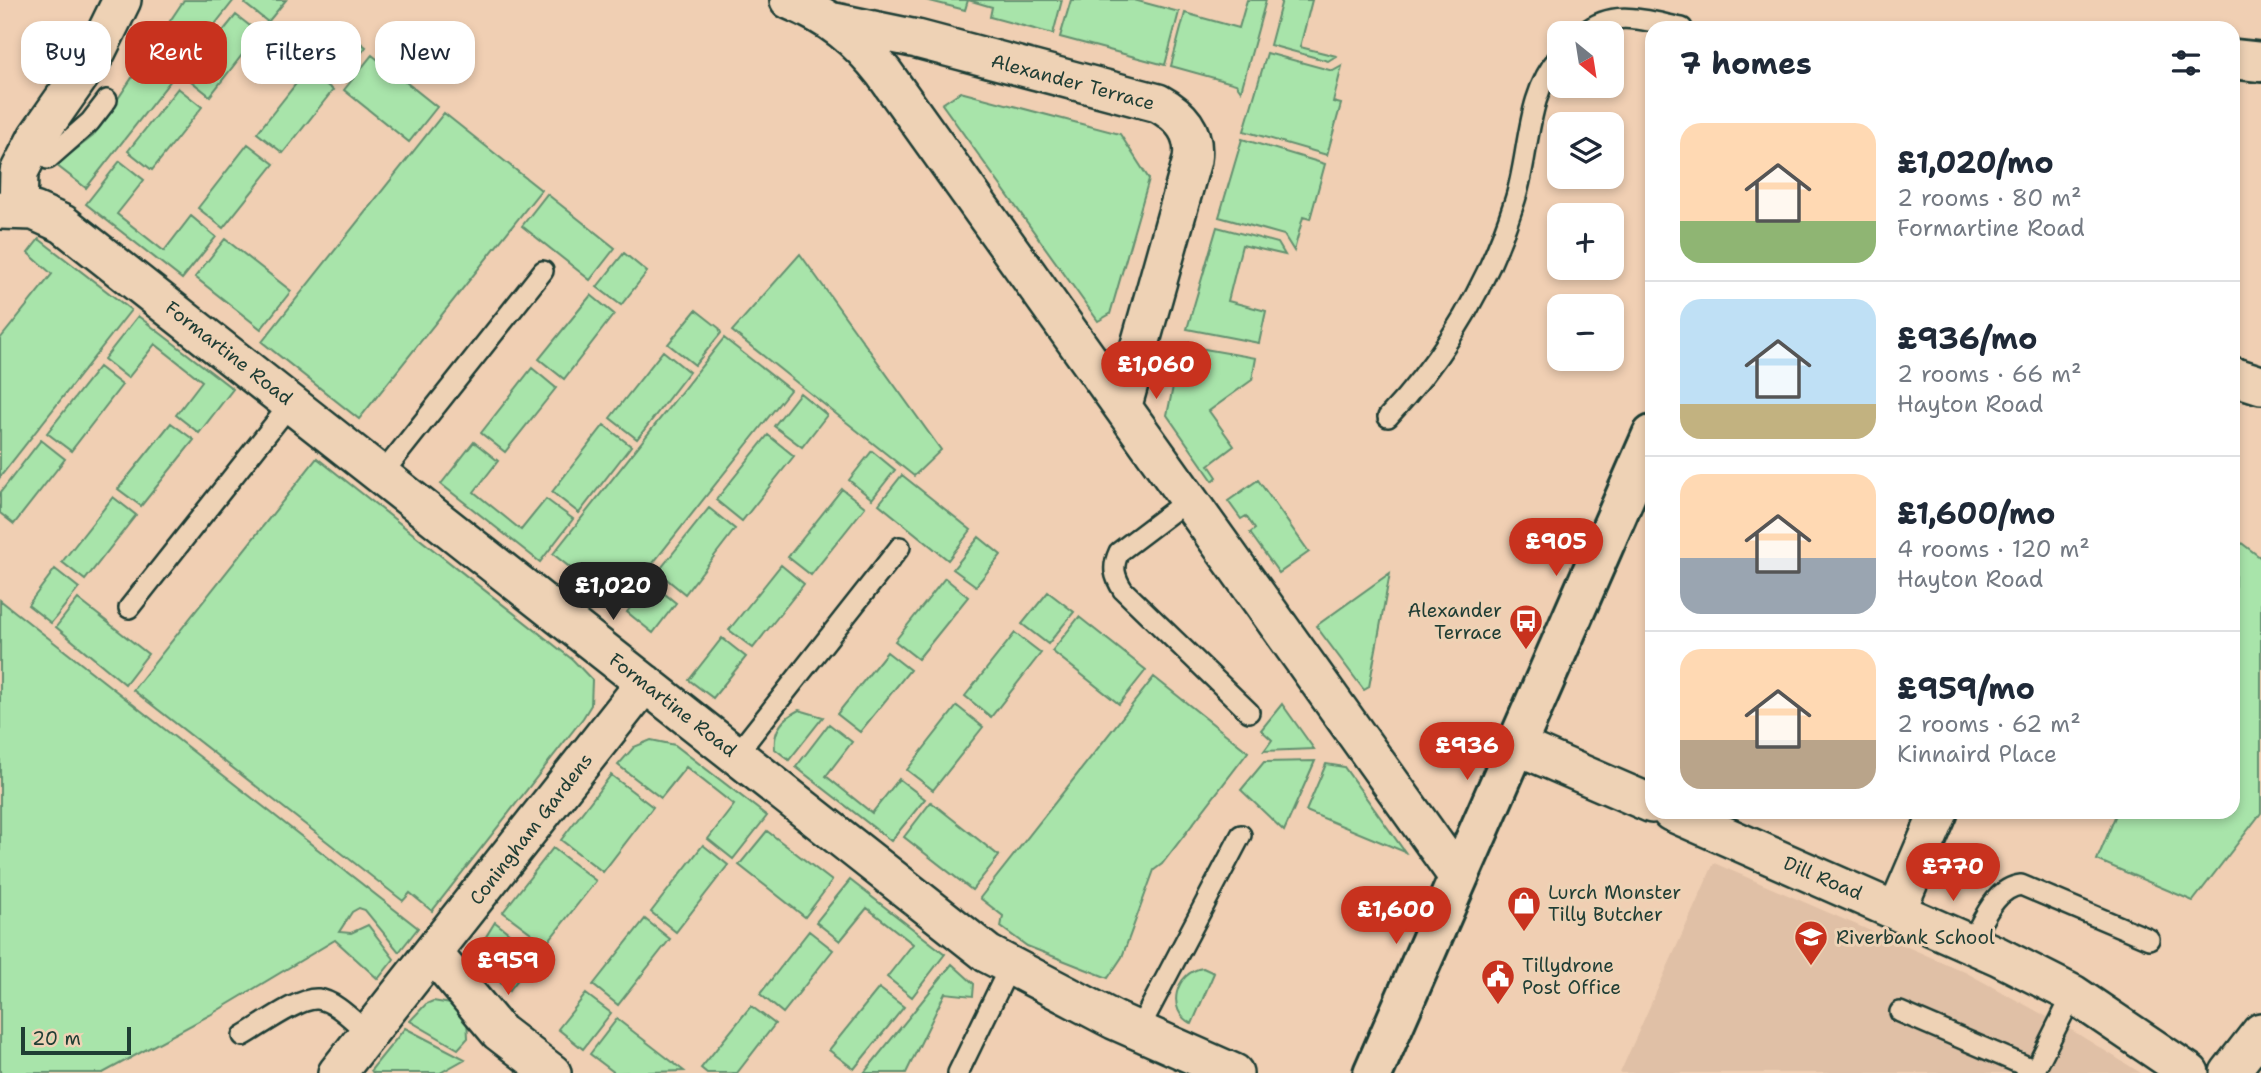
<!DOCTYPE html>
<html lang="en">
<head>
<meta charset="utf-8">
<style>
  body { margin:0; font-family:"Shantell Sans",sans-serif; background:#f2f2f3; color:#1f2937; height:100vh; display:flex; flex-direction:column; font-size:26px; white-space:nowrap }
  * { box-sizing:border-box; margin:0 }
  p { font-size:23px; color:#747a83 }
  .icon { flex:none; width:38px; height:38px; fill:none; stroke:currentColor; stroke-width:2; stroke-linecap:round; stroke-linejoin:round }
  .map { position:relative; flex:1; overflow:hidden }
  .side { position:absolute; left:1645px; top:21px; width:595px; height:798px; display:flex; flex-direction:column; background:#fff; border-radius:21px; box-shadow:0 4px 10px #0003 }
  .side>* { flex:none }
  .guide { position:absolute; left:21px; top:21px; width:665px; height:63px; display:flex; gap:14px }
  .needle { width:46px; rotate:150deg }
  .fabs { position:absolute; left:1547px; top:21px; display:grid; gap:14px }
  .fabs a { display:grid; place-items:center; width:77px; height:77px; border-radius:14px; background:#fff; box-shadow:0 4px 10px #0003; font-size:35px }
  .scale { position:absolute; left:21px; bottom:18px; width:110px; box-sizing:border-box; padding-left:7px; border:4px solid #1f3d34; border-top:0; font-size:19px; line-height:24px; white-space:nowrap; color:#1f3d34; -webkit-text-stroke:5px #eed2b5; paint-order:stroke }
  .price { position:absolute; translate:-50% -60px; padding:0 16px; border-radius:24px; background:#c8321e; color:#fff; font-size:23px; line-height:46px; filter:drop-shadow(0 2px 4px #0008) }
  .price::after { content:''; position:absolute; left:50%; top:42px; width:21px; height:16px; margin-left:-10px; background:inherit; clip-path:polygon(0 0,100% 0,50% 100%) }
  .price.on { background:#222; color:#fff }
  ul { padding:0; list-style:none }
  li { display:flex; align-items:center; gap:21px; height:175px; padding:0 35px }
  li+li { border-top:2px solid #e0e1e3 }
  li span { display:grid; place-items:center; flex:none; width:196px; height:140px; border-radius:21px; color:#555 }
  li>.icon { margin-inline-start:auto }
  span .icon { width:84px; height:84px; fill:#fffc; stroke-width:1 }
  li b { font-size:30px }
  h2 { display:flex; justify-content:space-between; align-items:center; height:84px; padding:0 35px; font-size:30px }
  .chip { padding:0 24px; border-radius:21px; background:#fff; box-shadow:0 4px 10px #0003; font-size:24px; line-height:63px }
  .chip.on { background:#c8321e; color:#fff }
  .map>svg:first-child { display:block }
</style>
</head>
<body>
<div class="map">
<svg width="2261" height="1073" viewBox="0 0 2261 1073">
  <rect width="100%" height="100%" fill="#f0cfb3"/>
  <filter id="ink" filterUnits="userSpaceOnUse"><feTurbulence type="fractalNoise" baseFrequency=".0143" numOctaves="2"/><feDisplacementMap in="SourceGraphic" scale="14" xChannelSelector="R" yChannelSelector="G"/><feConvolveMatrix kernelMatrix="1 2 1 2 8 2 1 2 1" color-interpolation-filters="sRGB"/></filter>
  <g filter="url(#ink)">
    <path fill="#e0c0a6" d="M 1714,863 L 1965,972 L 2073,1031 L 2141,1073 L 1620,1073 Z"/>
    <path fill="#a8e4aa" stroke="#64906f" stroke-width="2" d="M 184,0 L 234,0 L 86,188 L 56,165 L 93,136 Z
      M 248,0 L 286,0 L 268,22 L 245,4 Z
      M 926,0 L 1062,0 L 1053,34 L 990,17 L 992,7 L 968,0 L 965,10 Z
      M 1071,0 L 1134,0 L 1179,12 L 1165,65 L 1060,37 Z
      M 1247,0 L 1266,0 L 1241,91 L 1236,84 L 1171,66 L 1185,13 L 1239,28 Z
      M 1282,0 L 1312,0 L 1300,47 L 1336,56 L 1328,61 L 1270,45 Z
      M 236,15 L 259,33 L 210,96 L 186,77 Z
      M 340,27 L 366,47 L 341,80 L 315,59 Z
      M 1267,53 L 1333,71 L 1342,66 L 1333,102 L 1341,104 L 1327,155 L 1244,131 Z
      M 372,55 L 437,107 L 409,142 L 344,90 Z
      M 307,70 L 333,90 L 283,153 L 257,133 Z
      M 178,88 L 202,107 L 152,170 L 128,151 Z
      M 960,92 L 1120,134 L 1149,179 L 1110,314 L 1098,321 L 942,104 Z
      M 444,113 L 541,190 L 359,419 L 262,342 Z
      M 1242,139 L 1325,164 L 1310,219 L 1303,217 L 1294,251 L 1284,235 L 1219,217 Z
      M 248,144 L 274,164 L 223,228 L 198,208 Z
      M 120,161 L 144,180 L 117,214 L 164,251 L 191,216 L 216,237 L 182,279 L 86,204 Z
      M 547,194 L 615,248 L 590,280 L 522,226 Z
      M 1217,227 L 1278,243 L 1285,255 L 1242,245 L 1228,301 L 1266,311 L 1259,343 L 1187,329 Z
      M 39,239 L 131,310 L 0,477 L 0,339 L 52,274 L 28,253 Z
      M 225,239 L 291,291 L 261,329 L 195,277 Z
      M 624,253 L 647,272 L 621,305 L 597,287 Z
      M 800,254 L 941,450 L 914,476 L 732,331 Z
      M 591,295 L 614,314 L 564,379 L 539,359 Z
      M 696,310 L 719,328 L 721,333 L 695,365 L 668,344 Z
      M 138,316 L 233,389 L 199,433 L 176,415 L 202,381 L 155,344 L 128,378 L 104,359 Z
      M 724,338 L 790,390 L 619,606 L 553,554 Z
      M 1182,345 L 1256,358 L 1252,380 L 1209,411 L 1234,446 L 1209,465 L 1217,477 L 1213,481 L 1167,415 Z
      M 663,351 L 689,372 L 637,439 L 610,418 Z
      M 99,367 L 122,385 L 71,451 L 47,433 Z
      M 532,368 L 556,388 L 505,452 L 481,433 Z
      M 800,393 L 827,415 L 802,447 L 774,426 Z
      M 171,423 L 194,440 L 141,506 L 118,489 Z
      M 604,425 L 631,446 L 579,513 L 552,492 Z
      M 768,435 L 794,456 L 742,521 L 716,500 Z
      M 41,440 L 65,459 L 14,524 L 0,513 L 0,493 Z
      M 474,442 L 498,461 L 474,492 L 521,530 L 546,499 L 573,519 L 540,562 L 441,484 Z
      M 872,451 L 895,470 L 872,499 L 849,480 Z
      M 317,458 L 573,660 L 592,680 L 591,705 L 583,718 L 432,911 L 410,893 L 403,901 L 133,690 Z
      M 902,475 L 971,530 L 948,560 L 879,504 Z
      M 1258,480 L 1309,552 L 1279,573 L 1250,533 L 1255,529 L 1246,516 L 1241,519 L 1228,501 Z
      M 842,489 L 865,507 L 811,575 L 788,557 Z
      M 113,497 L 136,515 L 85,580 L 62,562 Z
      M 709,508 L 735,529 L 685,594 L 658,572 Z
      M 979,537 L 1001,555 L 976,586 L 953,569 Z
      M 2235,538 L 2261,558 L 2261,813 L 2193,901 L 2097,860 L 2117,812 L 2233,812 Z
      M 781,565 L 804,584 L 753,648 L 729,630 Z
      M 55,569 L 79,588 L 51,623 L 28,605 Z
      M 1390,573 L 1369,687 L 1364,690 L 1316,626 Z
      M 945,578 L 968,597 L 918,659 L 895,641 Z
      M 650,582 L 676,603 L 653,633 L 627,612 Z
      M 1048,592 L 1074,612 L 1048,644 L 1022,624 Z
      M 78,599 L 148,654 L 125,684 L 56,627 Z
      M 0,600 L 418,928 L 399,952 L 365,910 L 359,908 L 352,912 L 339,932 L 351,933 L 368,925 L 394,959 L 378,979 L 335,940 L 210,1015 L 103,1073 L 0,1073 Z
      M 1079,617 L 1146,670 L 1119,704 L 1052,651 Z
      M 1015,633 L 1041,653 L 991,717 L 965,696 Z
      M 722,638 L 746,657 L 713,698 L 689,680 Z
      M 887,652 L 910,670 L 860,732 L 837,714 Z
      M 1154,677 L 1248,752 L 1162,864 L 1154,870 L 1122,957 L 1108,978 L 1027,946 L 1001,927 L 1003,916 L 980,898 Z
      M 1282,704 L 1314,749 L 1264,751 L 1272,740 L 1261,730 Z
      M 957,706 L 983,727 L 933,790 L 907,770 Z
      M 799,710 L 823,717 L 789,760 L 775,749 C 773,731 783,718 799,710 Z
      M 829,724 L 852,742 L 826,776 L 872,813 L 899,779 L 925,799 L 891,841 L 796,767 Z
      M 651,740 L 675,745 L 767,816 L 733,859 L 708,839 L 734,805 L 686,767 L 661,798 L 618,765 L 634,747 Z
      M 1315,761 L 1284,831 L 1241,790 L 1264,762 Z
      M 1326,764 L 1344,767 L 1405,852 L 1306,811 Z
      M 611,775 L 653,807 L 603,872 L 561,840 Z
      M 931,802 L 999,856 L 972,890 L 904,837 Z
      M 767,831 L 832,881 L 805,917 L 739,865 Z
      M 703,845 L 728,865 L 676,932 L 651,912 Z
      M 553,848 L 596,881 L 546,944 L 503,912 Z
      M 850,880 L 945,954 L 912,997 L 887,977 L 913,944 L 867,908 L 840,941 L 816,922 Z
      M 645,919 L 670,939 L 618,1005 L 593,985 Z
      M 495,922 L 537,955 L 509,991 C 493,977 484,963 482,943 Z
      M 809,931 L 833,950 L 783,1013 L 760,994 Z
      M 952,964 L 974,984 L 973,996 L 945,993 L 906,1073 L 864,1073 Z
      M 1203,968 L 1214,973 L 1192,1024 C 1165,1011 1175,972 1203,968 Z
      M 879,988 L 904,1007 L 854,1069 L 829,1050 Z
      M 586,994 L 611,1013 L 583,1049 L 558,1029 Z
      M 433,1001 L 457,1005 L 467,1018 L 468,1038 L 458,1049 L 410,1021 L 426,1004 Z
      M 751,1006 L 775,1024 L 737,1073 L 707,1073 L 701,1068 Z
      M 617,1019 L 684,1071 L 615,1073 L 590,1054 Z
      M 405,1028 L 465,1059 L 440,1073 L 373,1073 L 371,1070 Z"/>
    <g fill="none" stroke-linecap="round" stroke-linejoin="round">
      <g stroke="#1f3d34" stroke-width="24">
        <path id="service" d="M 1584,33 C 1614,8 1647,21 1682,28
          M 48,159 L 90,122 L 107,100
          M 1388,417 C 1447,354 1488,285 1514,203 C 1530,157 1525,96 1559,57
          M 382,474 L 543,271
          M 1189,499 L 1119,552 C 1112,567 1114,576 1123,590 L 1249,712
          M 129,608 L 292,402
          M 736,755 L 900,547
          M 1970,943 C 1983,922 1994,888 2021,885 L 2149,939
          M 1900,1012 L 2035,1070 L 2073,994
          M 1138,1031 L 1241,835
          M 243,1036 C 261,1026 299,997 318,999 C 336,1001 355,1023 369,1034
          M 958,1073 L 1009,968"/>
      </g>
      <g stroke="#1f3d34" stroke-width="42">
        <path id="minor" d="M 789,0 C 830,17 857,38 884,73 L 1458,877
          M 835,22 L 917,39 L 1158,103 C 1182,116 1196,133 1192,160 L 1123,405
          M 18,209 L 19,172 L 37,137 L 96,53 L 122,0
          M 0,210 L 34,211 L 63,224 L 988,954 L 1114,1020 L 1234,1073
          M 2233,376 L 2261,385
          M 1515,745 L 1652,804
          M 1671,812 L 1998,956 L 2073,994 L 2190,1073
          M 1897,910 L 1939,812
          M 433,953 L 499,1032 L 552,1073
          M 337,1073 L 645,683
          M 2229,1073 L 2261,1032"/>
      </g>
      <g stroke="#1f3d34" stroke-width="44">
        <path id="tertiary" d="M 2233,59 L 2261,62
          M 1373,1073 L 1652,435"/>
      </g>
      <use href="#service" stroke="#eed2b5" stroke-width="19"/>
      <use href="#minor" stroke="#eed2b5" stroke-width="37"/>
      <use href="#tertiary" stroke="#eed2b5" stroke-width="38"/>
    </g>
  </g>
  <defs>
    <g id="bus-pin" transform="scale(1.75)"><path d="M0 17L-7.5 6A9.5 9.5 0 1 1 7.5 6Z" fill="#c8321e" stroke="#eed2b5"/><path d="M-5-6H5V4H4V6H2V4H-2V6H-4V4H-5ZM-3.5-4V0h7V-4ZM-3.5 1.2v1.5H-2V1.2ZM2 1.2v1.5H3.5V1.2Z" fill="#fff"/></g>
    <g id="shop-pin" transform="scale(1.75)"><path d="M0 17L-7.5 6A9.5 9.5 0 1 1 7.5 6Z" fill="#c8321e" stroke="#eed2b5"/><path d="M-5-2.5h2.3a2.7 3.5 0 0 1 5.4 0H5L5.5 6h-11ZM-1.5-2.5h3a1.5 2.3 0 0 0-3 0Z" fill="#fff"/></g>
    <g id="school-pin" transform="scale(1.75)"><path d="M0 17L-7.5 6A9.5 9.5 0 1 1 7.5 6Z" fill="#c8321e" stroke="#eed2b5"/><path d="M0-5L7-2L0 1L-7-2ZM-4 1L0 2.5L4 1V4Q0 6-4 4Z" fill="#fff"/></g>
    <g id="civic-pin" transform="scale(1.75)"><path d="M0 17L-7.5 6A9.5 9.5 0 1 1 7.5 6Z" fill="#c8321e" stroke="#eed2b5"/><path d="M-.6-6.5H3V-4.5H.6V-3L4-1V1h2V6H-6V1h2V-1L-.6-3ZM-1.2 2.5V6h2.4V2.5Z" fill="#fff"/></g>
  </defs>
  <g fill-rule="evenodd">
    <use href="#bus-pin" x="1526" y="621"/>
    <use href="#shop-pin" x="1524" y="903"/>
    <use href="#school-pin" x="1811" y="937"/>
    <use href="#civic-pin" x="1498" y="976"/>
  </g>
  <g text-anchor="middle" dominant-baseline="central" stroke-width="6" stroke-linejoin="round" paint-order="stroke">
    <g font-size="19" fill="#1f3d34" stroke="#eed2b5">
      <text transform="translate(1073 82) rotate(15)">Alexander Terrace</text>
      <text transform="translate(229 353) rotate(38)">Formartine Road</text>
      <text transform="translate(673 705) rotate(38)">Formartine Road</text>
      <text transform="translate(531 829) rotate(-52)">Coningham Gardens</text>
      <text transform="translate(1823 878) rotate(23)">Dill Road</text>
    </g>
    <g font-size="19" fill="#1f3d34" stroke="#eed2b5" text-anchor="start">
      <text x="1502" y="610" text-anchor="end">Alexander<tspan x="1502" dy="22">Terrace</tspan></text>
      <text x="1548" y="892">Lurch Monster<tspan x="1548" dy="22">Tilly Butcher</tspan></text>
      <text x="1836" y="937">Riverbank School</text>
      <text x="1522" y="965">Tillydrone<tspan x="1522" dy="22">Post Office</tspan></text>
    </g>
  </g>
</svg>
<div class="fabs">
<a><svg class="needle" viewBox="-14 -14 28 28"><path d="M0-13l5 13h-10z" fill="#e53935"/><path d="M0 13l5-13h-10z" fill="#747a83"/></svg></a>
<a><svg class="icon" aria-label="layers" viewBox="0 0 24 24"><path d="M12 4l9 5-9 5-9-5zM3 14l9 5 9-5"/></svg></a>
<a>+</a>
<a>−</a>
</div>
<div class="scale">20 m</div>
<b class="price" style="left:1156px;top:401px">£1,060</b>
<b class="price" style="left:1556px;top:578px">£905</b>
<b class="price on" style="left:613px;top:622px">£1,020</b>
<b class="price" style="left:1467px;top:782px">£936</b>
<b class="price" style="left:1953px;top:903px">£770</b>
<b class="price" style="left:1396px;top:946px">£1,600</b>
<b class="price" style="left:508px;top:997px">£959</b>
<div class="guide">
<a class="chip">Buy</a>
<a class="chip on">Rent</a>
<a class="chip">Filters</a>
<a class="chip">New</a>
</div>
<section class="side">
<h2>7 homes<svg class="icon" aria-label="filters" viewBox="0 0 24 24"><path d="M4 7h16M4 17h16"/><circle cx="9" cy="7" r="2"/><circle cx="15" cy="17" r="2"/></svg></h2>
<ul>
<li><span style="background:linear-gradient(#ffd9b3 70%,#8fb573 0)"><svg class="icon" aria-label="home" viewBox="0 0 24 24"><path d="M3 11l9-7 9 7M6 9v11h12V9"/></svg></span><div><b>£1,020/mo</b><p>2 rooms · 80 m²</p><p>Formartine Road</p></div></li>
<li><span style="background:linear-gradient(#bfe0f5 75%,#c2b280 0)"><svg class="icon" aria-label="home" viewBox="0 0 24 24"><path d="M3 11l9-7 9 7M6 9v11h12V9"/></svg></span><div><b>£936/mo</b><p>2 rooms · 66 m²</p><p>Hayton Road</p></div></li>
<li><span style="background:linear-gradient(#ffd9b3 60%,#9aa5b1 0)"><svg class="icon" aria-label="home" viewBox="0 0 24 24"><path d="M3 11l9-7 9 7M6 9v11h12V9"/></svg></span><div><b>£1,600/mo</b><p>4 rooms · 120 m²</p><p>Hayton Road</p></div></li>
<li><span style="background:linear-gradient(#ffd9b3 65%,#b9a48a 0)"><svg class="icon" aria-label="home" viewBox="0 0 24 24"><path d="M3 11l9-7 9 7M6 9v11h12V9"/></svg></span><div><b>£959/mo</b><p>2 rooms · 62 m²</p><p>Kinnaird Place</p></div></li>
</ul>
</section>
</div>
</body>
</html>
